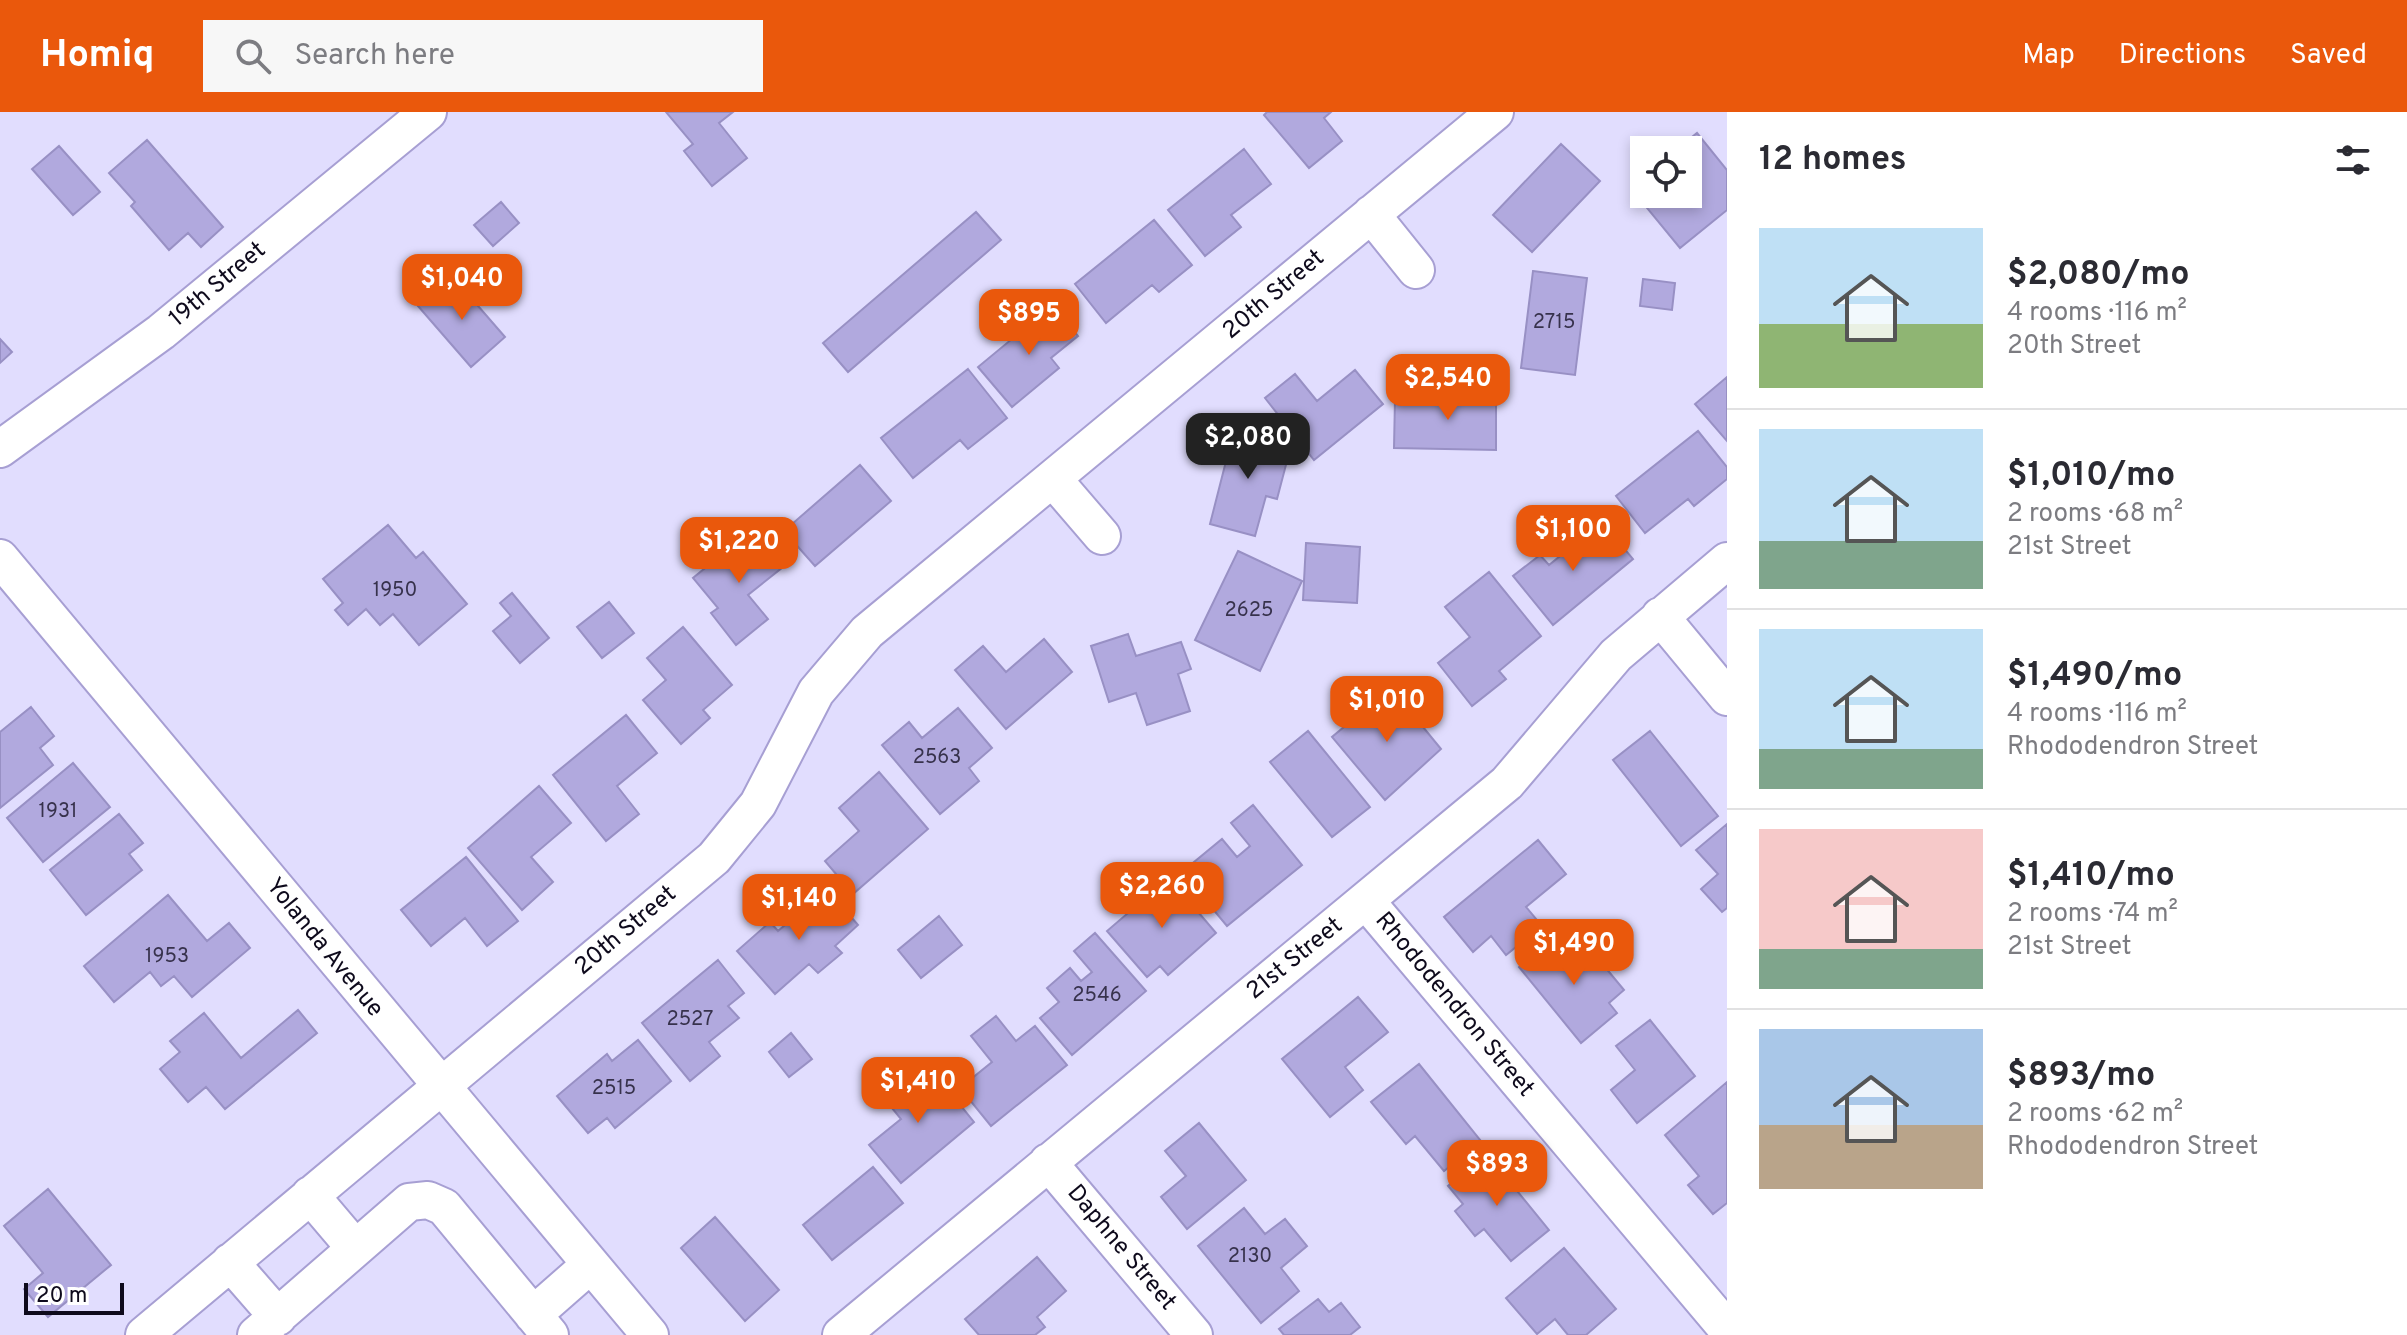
<!DOCTYPE html>
<html lang="en">
<head>
<meta charset="utf-8">
<style>
  body { margin:0; font-family:Overpass,sans-serif; background:#f7f7f7; color:#2b2b33; height:100vh; display:flex; flex-direction:column; font-size:30px; white-space:nowrap }
  * { box-sizing:border-box; margin:0 }
  p { font-size:26px; color:#7c7c81 }
  .icon { flex:none; width:44px; height:44px; fill:none; stroke:currentColor; stroke-width:2; stroke-linecap:round; stroke-linejoin:round }
  .map { position:relative; flex:1; overflow:hidden }
  .sheet { display:flex; flex-direction:column; background:#fff; width:680px }
  .sheet>* { flex:none }
  .controls { position:absolute; left:1630px; top:24px; display:grid; gap:16px }
  .controls a { display:grid; place-items:center; width:72px; height:72px; border-radius:0px; background:#fff; box-shadow:0 4px 12px #0003; font-size:40px }
  .scale { position:absolute; left:24px; bottom:20px; width:100px; box-sizing:border-box; padding-left:8px; border:4px solid #0e0a1c; border-top:0; font-size:22px; line-height:28px; white-space:nowrap; color:#0e0a1c; -webkit-text-stroke:6px #fff; paint-order:stroke }
  .price { position:absolute; translate:-50% -68px; padding:0 18px; border-radius:16px; background:#ea580c; color:#fff; font-size:26px; line-height:52px; filter:drop-shadow(0 2px 4px #0008) }
  .price::after { content:''; position:absolute; left:50%; top:48px; width:24px; height:18px; margin-left:-12px; background:inherit; clip-path:polygon(0 0,100% 0,50% 100%) }
  .price.current { background:#222; color:#fff }
  ul { padding:0; list-style:none }
  li { display:flex; align-items:center; gap:24px; height:200px; padding:0 32px }
  li+li { border-top:2px solid #e1e1e2 }
  li span { display:grid; place-items:center; flex:none; width:224px; height:160px; border-radius:0px; color:#555 }
  li>.icon { margin-inline-start:auto }
  span .icon { width:96px; height:96px; fill:#fffc; stroke-width:1 }
  li b { font-size:34px }
  h2 { display:flex; justify-content:space-between; align-items:center; height:96px; padding:0 32px; font-size:34px }
  header { display:flex; align-items:center; gap:48px; box-sizing:border-box; height:112px; padding:0 40px; background:#ea580c; color:#fff }
  header strong { font-size:38px }
  nav { display:flex; gap:44px; margin-inline-start:auto; font-size:28px }
  .search { width:560px; height:72px; background:#f7f7f7; display:flex; align-items:center; gap:20px; box-sizing:border-box; padding:0 28px; border-radius:0px; color:#7c7c81; font-size:30px }
  main { display:flex; flex:1; min-height:0 }
  .map>svg:first-child { display:block }
</style>
</head>
<body>
<header>
<strong>Homiq</strong>
<div class="search"><svg class="icon" aria-label="search" viewBox="0 0 24 24"><circle cx="10" cy="10" r="6"/><path d="M15 15l6 6"/></svg>Search here</div>
<nav><a>Map</a><a>Directions</a><a>Saved</a></nav>
</header>
<main>
<div class="map">
<svg width="1727" height="1223" viewBox="0 0 1727 1223">
  <rect width="100%" height="100%" fill="#e1ddfe"/>
  <path fill="#b1a9de" stroke="#9890c4" stroke-width="2" d="M 666,0 L 733,0 L 719,11 L 747,46 L 712,74 L 684,39 L 693,32 Z
    M 1267,0 L 1331,0 L 1324,6 L 1342,29 L 1309,56 L 1264,3 Z
    M 1697,21 L 1727,58 L 1727,98 L 1680,136 L 1647,96 L 1664,82 L 1688,82 L 1688,38 L 1676,38 Z
    M 147,28 L 223,115 L 201,135 L 188,121 L 169,138 L 131,94 L 135,90 L 109,61 Z
    M 1561,32 L 1600,69 L 1532,140 L 1493,103 Z
    M 59,34 L 100,80 L 73,103 L 32,57 Z
    M 1244,37 L 1271,72 L 1231,103 L 1241,115 L 1205,144 L 1168,98 Z
    M 501,90 L 519,111 L 493,134 L 474,113 Z
    M 976,100 L 1001,128 L 848,260 L 823,231 Z
    M 1154,108 L 1192,153 L 1159,180 L 1152,173 L 1106,211 L 1075,172 Z
    M 1533,159 L 1587,166 L 1575,263 L 1521,256 Z
    M 452,164 L 505,225 L 471,255 L 418,194 Z
    M 1643,167 L 1675,171 L 1672,198 L 1640,194 Z
    M 1053,193 L 1078,224 L 1051,246 L 1059,256 L 1012,295 L 978,255 Z
    M 0,227 L 12,240 L 0,251 Z
    M 968,257 L 1007,306 L 968,337 L 960,328 L 913,366 L 881,326 Z
    M 1355,258 L 1383,292 L 1314,348 L 1265,286 L 1295,262 L 1317,289 Z
    M 1727,265 L 1727,329 L 1695,292 Z
    M 1452,278 L 1496,278 L 1496,338 L 1394,336 L 1395,287 L 1452,288 Z
    M 1235,314 L 1280,326 L 1275,345 L 1287,349 L 1277,387 L 1266,384 L 1255,424 L 1210,412 Z
    M 1698,319 L 1727,355 L 1727,367 L 1694,394 L 1688,387 L 1645,421 L 1616,384 Z
    M 860,353 L 891,389 L 815,454 L 784,419 Z
    M 1602,410 L 1633,447 L 1553,513 L 1513,464 L 1540,443 L 1549,453 Z
    M 388,413 L 416,446 L 423,440 L 467,492 L 419,533 L 393,502 L 380,513 L 366,497 L 348,513 L 335,498 L 343,491 L 323,467 Z
    M 752,418 L 783,455 L 748,483 L 768,507 L 736,533 L 711,501 L 718,496 L 693,466 Z
    M 1306,431 L 1360,435 L 1357,491 L 1303,488 Z
    M 1238,439 L 1302,469 L 1260,559 L 1195,528 Z
    M 1489,460 L 1541,524 L 1499,559 L 1506,567 L 1472,594 L 1438,551 L 1470,525 L 1445,495 Z
    M 512,481 L 549,526 L 520,551 L 493,519 L 511,504 L 500,491 Z
    M 609,490 L 634,521 L 602,546 L 577,515 Z
    M 683,515 L 732,573 L 703,598 L 710,606 L 681,632 L 643,588 L 666,568 L 647,546 Z
    M 1128,522 L 1136,544 L 1181,530 L 1191,557 L 1178,562 L 1190,599 L 1147,613 L 1136,581 L 1109,590 L 1091,534 Z
    M 1044,527 L 1072,560 L 1006,617 L 955,558 L 983,534 L 1006,560 Z
    M 1391,576 L 1441,637 L 1385,688 L 1332,625 Z
    M 31,595 L 54,624 L 40,636 L 53,653 L 0,696 L 0,620 Z
    M 958,596 L 992,636 L 969,656 L 979,669 L 940,702 L 882,633 L 909,610 L 922,626 Z
    M 626,603 L 657,641 L 617,674 L 639,702 L 606,729 L 553,663 Z
    M 1308,619 L 1370,695 L 1332,725 L 1270,650 Z
    M 1650,619 L 1718,704 L 1681,734 L 1613,648 Z
    M 73,651 L 110,695 L 43,750 L 7,706 Z
    M 879,660 L 928,717 L 853,782 L 825,749 L 859,719 L 839,696 Z
    M 539,674 L 571,711 L 531,745 L 553,770 L 522,798 L 468,736 Z
    M 1253,693 L 1302,753 L 1227,814 L 1182,760 L 1222,727 L 1237,745 L 1250,734 L 1231,711 Z
    M 119,702 L 143,731 L 129,742 L 142,758 L 86,803 L 50,758 Z
    M 1727,712 L 1727,796 L 1722,800 L 1701,777 L 1718,762 L 1696,738 Z
    M 1538,728 L 1566,762 L 1526,795 L 1542,814 L 1506,843 L 1491,824 L 1473,840 L 1444,805 Z
    M 466,745 L 518,809 L 487,834 L 465,806 L 431,834 L 401,798 Z
    M 1169,766 L 1216,821 L 1168,863 L 1160,854 L 1147,865 L 1107,819 Z
    M 827,777 L 858,813 L 835,834 L 842,841 L 818,861 L 809,852 L 775,882 L 737,839 L 770,810 L 778,819 Z
    M 168,783 L 207,829 L 229,811 L 250,836 L 192,885 L 174,864 L 161,874 L 150,860 L 114,890 L 84,854 Z
    M 939,804 L 962,833 L 921,866 L 898,838 Z
    M 1095,821 L 1146,879 L 1072,943 L 1040,906 L 1059,890 L 1047,876 L 1070,856 L 1081,869 L 1092,860 L 1074,839 Z
    M 1554,825 L 1574,850 L 1590,837 L 1624,878 L 1609,891 L 1617,901 L 1581,931 L 1519,855 Z
    M 718,848 L 744,881 L 728,894 L 739,906 L 709,930 L 720,944 L 690,969 L 642,911 Z
    M 1358,885 L 1388,920 L 1345,955 L 1363,978 L 1330,1005 L 1282,947 Z
    M 298,898 L 317,921 L 225,997 L 206,975 L 188,990 L 160,957 L 180,940 L 170,929 L 204,901 L 241,946 Z
    M 996,904 L 1016,929 L 1035,914 L 1067,953 L 991,1014 L 960,976 L 992,950 L 971,924 Z
    M 1650,908 L 1695,964 L 1637,1011 L 1611,978 L 1635,958 L 1616,934 Z
    M 791,921 L 812,947 L 789,965 L 769,940 Z
    M 638,928 L 671,969 L 615,1016 L 607,1006 L 588,1021 L 557,984 L 607,942 L 612,949 Z
    M 1419,952 L 1481,1029 L 1444,1059 L 1415,1024 L 1406,1032 L 1371,990 Z
    M 899,962 L 909,974 L 922,964 L 936,982 L 945,974 L 974,1010 L 901,1071 L 869,1033 L 901,1007 L 879,980 Z
    M 1727,970 L 1727,1091 L 1713,1102 L 1688,1073 L 1699,1064 L 1665,1023 Z
    M 1199,1011 L 1246,1068 L 1187,1117 L 1161,1085 L 1186,1064 L 1165,1039 Z
    M 1487,1042 L 1549,1118 L 1511,1149 L 1484,1117 L 1475,1124 L 1455,1099 L 1463,1092 L 1448,1074 Z
    M 873,1055 L 903,1091 L 832,1148 L 803,1113 Z
    M 48,1077 L 111,1153 L 48,1205 L 24,1177 L 43,1161 L 4,1114 Z
    M 1244,1096 L 1265,1122 L 1285,1107 L 1307,1134 L 1281,1156 L 1299,1179 L 1261,1211 L 1198,1134 Z
    M 715,1105 L 779,1178 L 745,1209 L 681,1136 Z
    M 1564,1136 L 1616,1197 L 1586,1223 L 1568,1223 L 1555,1207 L 1537,1222 L 1506,1186 Z
    M 1037,1145 L 1066,1179 L 1037,1205 L 1045,1215 L 1035,1223 L 979,1223 L 965,1207 Z
    M 1318,1187 L 1329,1200 L 1341,1191 L 1360,1215 L 1350,1223 L 1284,1223 L 1279,1217 Z"/>
  <g fill="none" stroke-linecap="round" stroke-linejoin="round">
    <g stroke="#a79fd3" stroke-width="40">
      <path id="minor" d="M 1371,102 L 1416,158
        M 0,337 L 161,220 L 428,0
        M 1053,367 L 1102,424
        M 0,446 L 650,1223
        M 1660,504 L 1727,585
        M 1366,789 L 1727,1217
        M 1048,1050 L 1194,1223
        M 310,1083 L 355,1136
        M 230,1150 L 278,1205
        M 533,1203 L 590,1153
        M 144,1223 L 714,746 L 758,692 L 816,580 L 867,520 L 1495,0
        M 256,1223 L 409,1090 L 428,1088 L 444,1095 L 550,1223
        M 841,1223 L 1507,671 L 1616,543 L 1727,449"/>
    </g>
    <use href="#minor" stroke="#fff" stroke-width="36"/>
  </g>
  <g text-anchor="middle" dominant-baseline="central" stroke-width="7" stroke-linejoin="round" paint-order="stroke">
    <g font-size="20" fill="#37324c">
      <text x="1554" y="211">2715</text>
      <text x="395" y="479">1950</text>
      <text x="1249" y="499">2625</text>
      <text x="937" y="646">2563</text>
      <text x="58" y="700">1931</text>
      <text x="167" y="845">1953</text>
      <text x="1097" y="884">2546</text>
      <text x="690" y="908">2527</text>
      <text x="614" y="977">2515</text>
      <text x="1250" y="1145">2130</text>
    </g>
    <g font-size="24" fill="#0e0a1c" stroke="#fff">
      <text transform="translate(218 173) rotate(-40)">19th Street</text>
      <text transform="translate(1274 183) rotate(-40)">20th Street</text>
      <text transform="translate(626 819) rotate(-40)">20th Street</text>
      <text transform="translate(324 836) rotate(51)">Yolanda Avenue</text>
      <text transform="translate(1295 847) rotate(-39)">21st Street</text>
      <text transform="translate(1454 893) rotate(50)">Rhododendron Street</text>
      <text transform="translate(1121 1136) rotate(50)">Daphne Street</text>
    </g>
  </g>
</svg>
<div class="controls">
<a><svg class="icon" aria-label="locate" viewBox="0 0 24 24"><circle cx="12" cy="12" r="6"/><path d="M12 2v4M12 18v4M2 12h4M18 12h4"/></svg></a>
</div>
<div class="scale">20 m</div>
<b class="price" style="left:462px;top:210px">$1,040</b>
<b class="price" style="left:1029px;top:245px">$895</b>
<b class="price" style="left:1448px;top:310px">$2,540</b>
<b class="price current" style="left:1248px;top:369px">$2,080</b>
<b class="price" style="left:1573px;top:461px">$1,100</b>
<b class="price" style="left:739px;top:473px">$1,220</b>
<b class="price" style="left:1387px;top:632px">$1,010</b>
<b class="price" style="left:1162px;top:818px">$2,260</b>
<b class="price" style="left:799px;top:830px">$1,140</b>
<b class="price" style="left:1574px;top:875px">$1,490</b>
<b class="price" style="left:918px;top:1013px">$1,410</b>
<b class="price" style="left:1497px;top:1096px">$893</b>
</div>
<section class="sheet">
<h2>12 homes<svg class="icon" aria-label="filters" viewBox="0 0 24 24"><path d="M4 7h16M4 17h16"/><circle cx="9" cy="7" r="2"/><circle cx="15" cy="17" r="2"/></svg></h2>
<ul>
<li><span style="background:linear-gradient(#bfe0f5 60%,#8fb573 0)"><svg class="icon" aria-label="home" viewBox="0 0 24 24"><path d="M3 11l9-7 9 7M6 9v11h12V9"/></svg></span><div><b>$2,080/mo</b><p>4 rooms · 116 m²</p><p>20th Street</p></div></li>
<li><span style="background:linear-gradient(#bfe0f5 70%,#7fa58c 0)"><svg class="icon" aria-label="home" viewBox="0 0 24 24"><path d="M3 11l9-7 9 7M6 9v11h12V9"/></svg></span><div><b>$1,010/mo</b><p>2 rooms · 68 m²</p><p>21st Street</p></div></li>
<li><span style="background:linear-gradient(#bfe0f5 75%,#7fa58c 0)"><svg class="icon" aria-label="home" viewBox="0 0 24 24"><path d="M3 11l9-7 9 7M6 9v11h12V9"/></svg></span><div><b>$1,490/mo</b><p>4 rooms · 116 m²</p><p>Rhododendron Street</p></div></li>
<li><span style="background:linear-gradient(#f6c9c9 75%,#7fa58c 0)"><svg class="icon" aria-label="home" viewBox="0 0 24 24"><path d="M3 11l9-7 9 7M6 9v11h12V9"/></svg></span><div><b>$1,410/mo</b><p>2 rooms · 74 m²</p><p>21st Street</p></div></li>
<li><span style="background:linear-gradient(#a9c7e8 60%,#b9a48a 0)"><svg class="icon" aria-label="home" viewBox="0 0 24 24"><path d="M3 11l9-7 9 7M6 9v11h12V9"/></svg></span><div><b>$893/mo</b><p>2 rooms · 62 m²</p><p>Rhododendron Street</p></div></li>
</ul>
</section>
</main>
</body>
</html>
